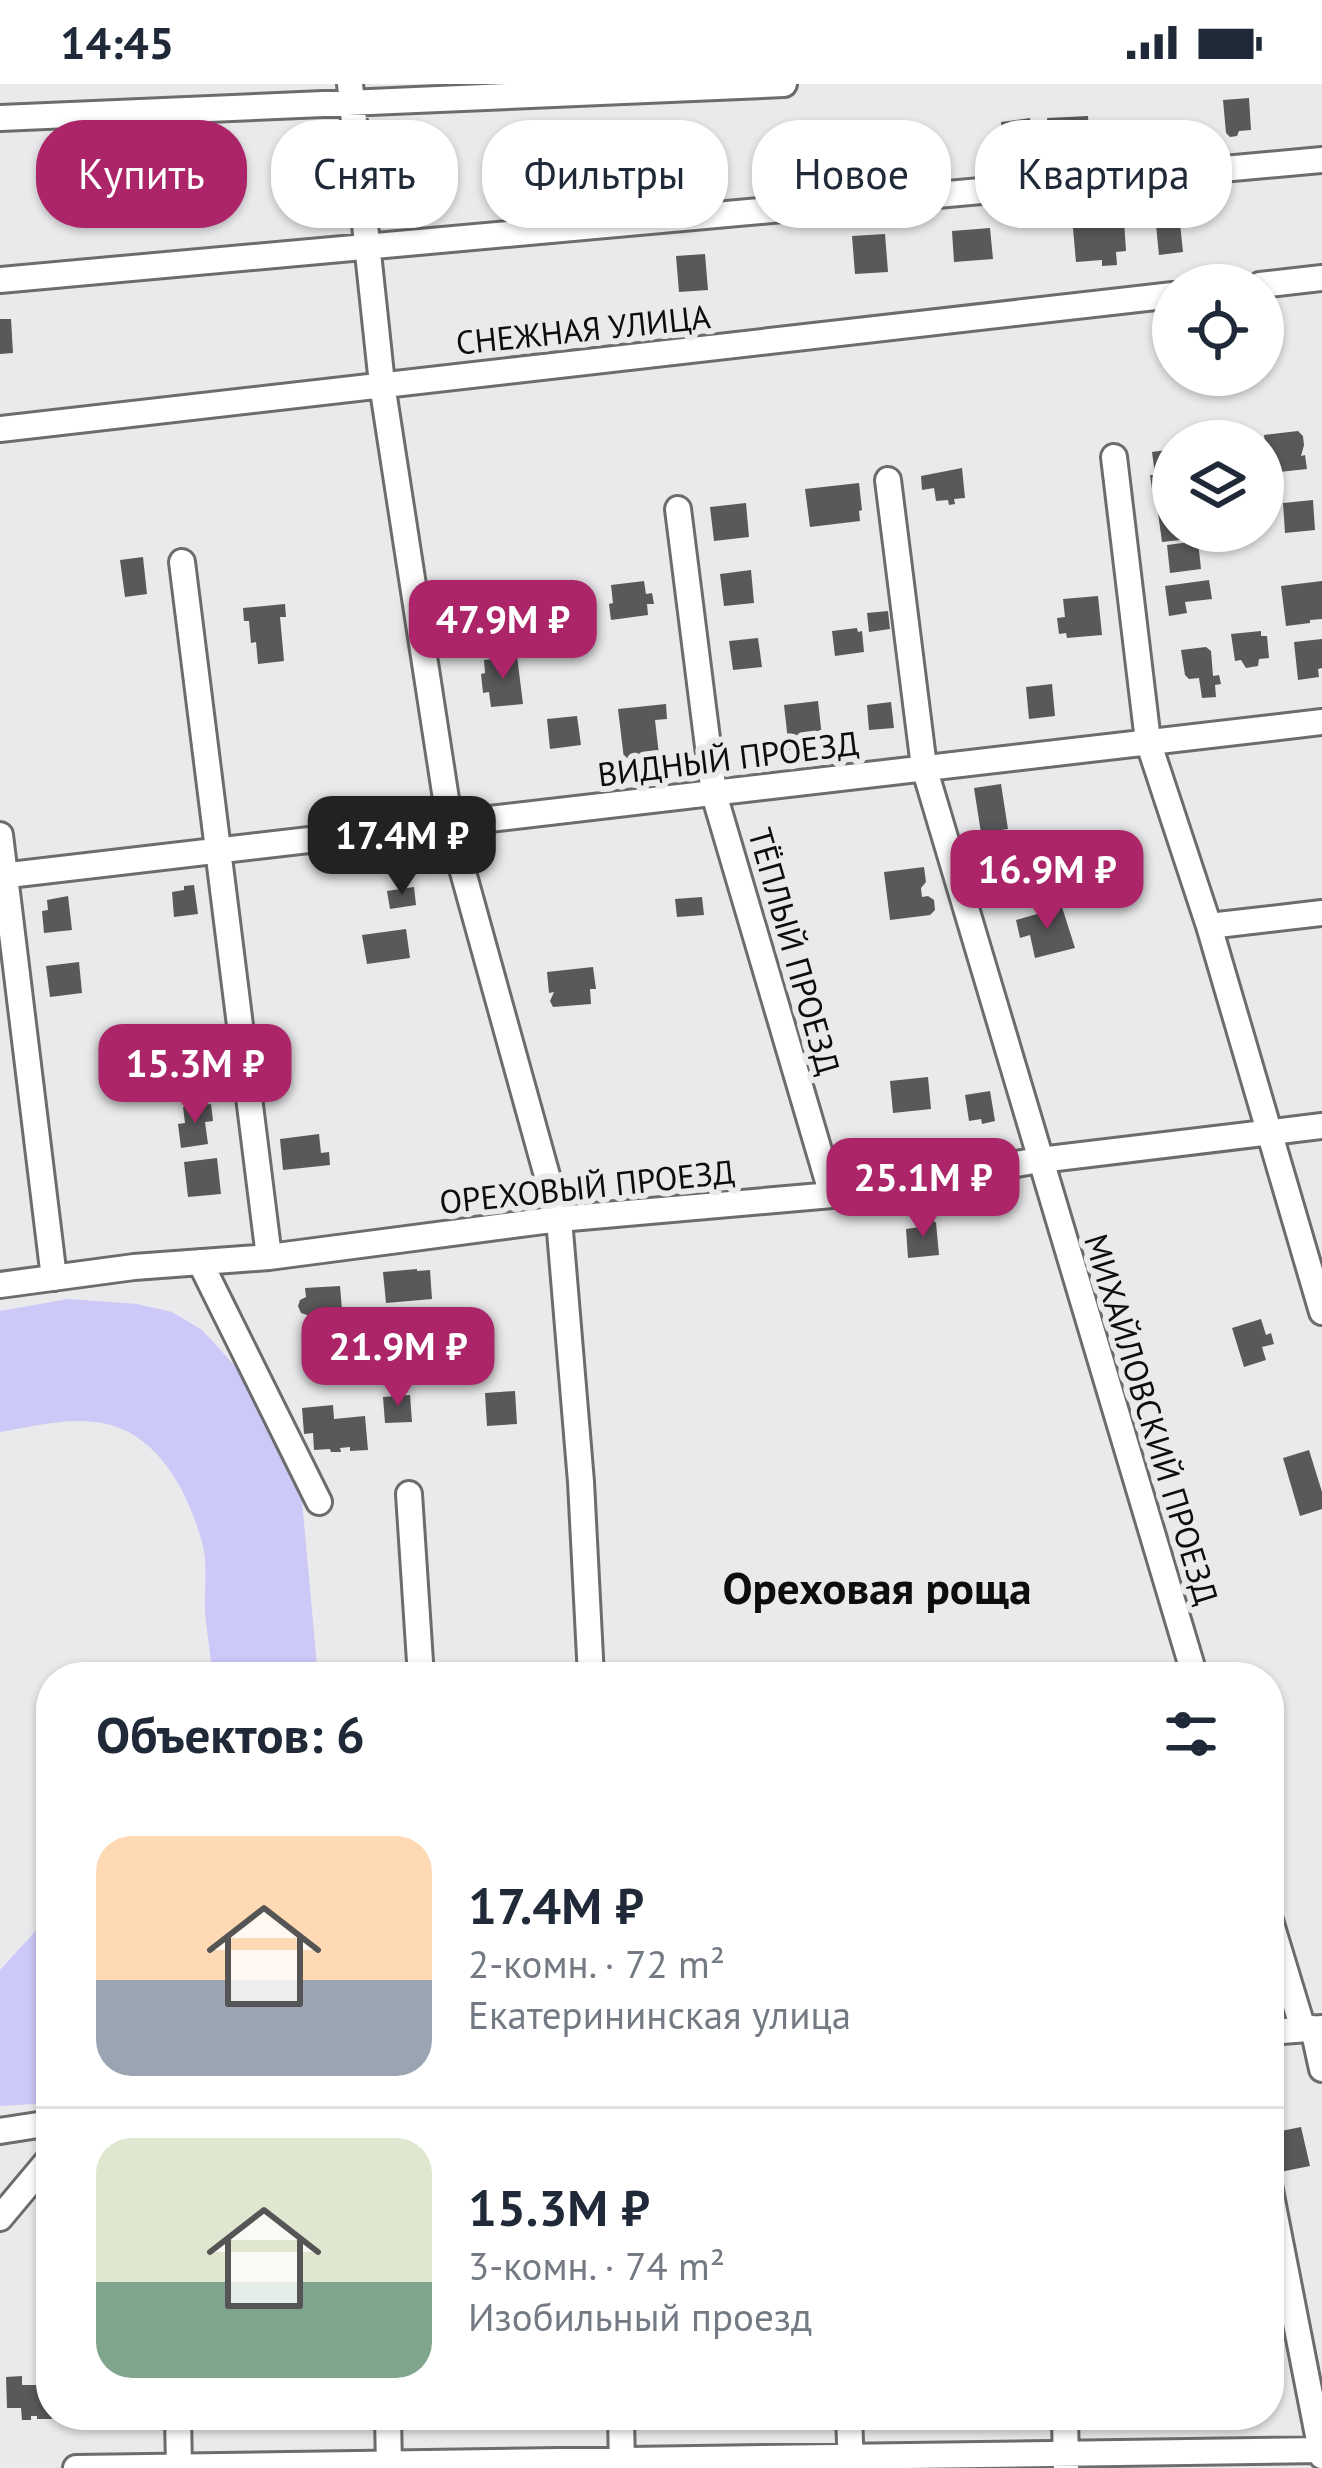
<!DOCTYPE html>
<html lang="ru">
<head>
<meta charset="utf-8">
<style>
  body { margin:0; font-family:"PT Sans",sans-serif; background:#f6f6f7; color:#1f2937; height:100vh; display:flex; flex-direction:column; font-size:45px; white-space:nowrap }
  * { box-sizing:border-box; margin:0 }
  p { font-size:39px; color:#747a83 }
  .icon { flex:none; width:66px; height:66px; fill:none; stroke:currentColor; stroke-width:2; stroke-linecap:round; stroke-linejoin:round }
  .map { position:relative; flex:1; overflow:hidden }
  .drawer { position:absolute; left:36px; top:1578px; width:1248px; height:768px; display:flex; flex-direction:column; background:#fff; border-radius:48px; box-shadow:0 3px 9px #0004 }
  .drawer>* { flex:none }
  .guide { position:absolute; left:36px; top:36px; width:1251px; height:108px; display:flex; gap:24px }
  .tools { position:absolute; left:1152px; top:180px; display:grid; gap:24px }
  .tools a { display:grid; place-items:center; width:132px; height:132px; border-radius:50%; background:#fff; box-shadow:0 3px 9px #0004; font-size:60px }
  .price { position:absolute; translate:-50% -102px; padding:0 27px; border-radius:24px; background:#ad2569; color:#fff; font-size:39px; line-height:78px; filter:drop-shadow(0 3px 6px #0008) }
  .price::after { content:''; position:absolute; left:50%; top:72px; width:36px; height:27px; margin-left:-18px; background:inherit; clip-path:polygon(0 0,100% 0,50% 100%) }
  .price.selected { background:#222; color:#fff }
  ul { padding:0; list-style:none }
  li { display:flex; align-items:center; gap:36px; height:300px; padding:0 60px }
  li+li { border-top:3px solid #e0e1e3 }
  li span { display:grid; place-items:center; flex:none; width:336px; height:240px; border-radius:36px; color:#555 }
  li>.icon { margin-inline-start:auto }
  span .icon { width:144px; height:144px; fill:#fffc; stroke-width:1 }
  li b { font-size:51px }
  h2 { display:flex; justify-content:space-between; align-items:center; height:144px; padding:0 60px; font-size:51px }
  .chip { padding:0 42px; border-radius:48px; background:#fff; box-shadow:0 3px 9px #0004; font-size:42px; line-height:108px }
  .chip.selected { background:#ad2569; color:#fff }
  .status { display:flex; justify-content:space-between; align-items:center; height:84px; padding:0 60px; background:#fff; direction:ltr }
  .status svg { height:33px; fill:currentColor }
  .map>svg:first-child { display:block }
</style>
</head>
<body>
<div class="status"><b>14:45</b><svg viewBox="0 0 49 12"><path d="M0 12V9h3v3zM5 12V6h3v6zM10 12V3h3v9zM15 12V0h3v12zM26 1h20v11H26zM47 4h2v5h-2z"/></svg></div>
<div class="map">
<svg width="1322" height="2384" viewBox="0 0 1322 2384">
  <rect width="100%" height="100%" fill="#eaeaec"/>
  <path fill="#ccc8f7" d="M 68,1215 L 137,1220 L 172,1228 L 202,1246 L 252,1300 L 300,1395 L 318,1593 L 212,1593 C 211,1571 207,1550 205,1528 C 204,1506 208,1483 203,1462 C 191,1415 162,1355 111,1341 C 76,1331 35,1342 0,1348 L 0,1227 Z
    M 51,1830 L 51,2019 L 0,2022 L 0,1886 Z"/>
  <path fill="#59585a" d="M 1249,14 L 1251,46 L 1239,47 L 1237,52 L 1230,53 L 1226,49 L 1223,16 Z
    M 1088,32 L 1090,62 L 1049,65 L 1047,34 Z
    M 1030,34 L 1035,78 L 1006,81 L 1001,38 Z
    M 1113,130 L 1113,137 L 1124,136 L 1126,167 L 1116,168 L 1117,181 L 1102,182 L 1102,176 L 1076,178 L 1072,133 Z
    M 1180,139 L 1183,168 L 1159,171 L 1156,141 Z
    M 990,144 L 993,175 L 954,178 L 952,147 Z
    M 885,150 L 888,188 L 855,190 L 852,152 Z
    M 705,170 L 708,206 L 679,208 L 676,172 Z
    M 0,235 L 11,235 L 13,269 L 0,270 Z
    M 1298,347 L 1303,352 L 1304,361 L 1301,372 L 1305,371 L 1307,385 L 1269,389 L 1264,351 Z
    M 1173,365 L 1173,403 L 1152,405 L 1150,391 L 1155,391 L 1152,368 Z
    M 962,384 L 965,414 L 954,415 L 955,420 L 949,421 L 948,416 L 936,417 L 934,404 L 922,406 L 921,392 Z
    M 859,399 L 862,426 L 859,427 L 860,437 L 810,443 L 805,405 Z
    M 1313,416 L 1315,446 L 1285,449 L 1283,419 Z
    M 746,419 L 749,453 L 714,457 L 710,423 Z
    M 1173,427 L 1173,447 L 1197,447 L 1198,454 L 1162,458 L 1158,429 Z
    M 1198,457 L 1201,485 L 1170,489 L 1167,461 Z
    M 143,473 L 147,510 L 125,513 L 120,476 Z
    M 751,486 L 754,519 L 724,522 L 720,490 Z
    M 1209,496 L 1212,515 L 1185,518 L 1187,529 L 1169,532 L 1165,502 Z
    M 644,497 L 646,510 L 652,509 L 654,520 L 647,520 L 648,531 L 611,536 L 609,520 L 613,519 L 611,501 Z
    M 1322,497 L 1322,535 L 1310,536 L 1310,539 L 1286,542 L 1281,502 Z
    M 503,503 L 504,511 L 510,510 L 515,549 L 505,550 L 506,558 L 472,562 L 466,508 Z
    M 1098,512 L 1102,551 L 1067,554 L 1066,549 L 1059,550 L 1057,534 L 1065,533 L 1063,515 Z
    M 285,520 L 286,533 L 280,533 L 284,577 L 258,580 L 256,558 L 251,559 L 249,537 L 244,537 L 243,524 Z
    M 888,527 L 890,545 L 869,548 L 867,529 Z
    M 857,544 L 858,548 L 862,547 L 864,568 L 835,572 L 832,547 Z
    M 1261,547 L 1261,552 L 1267,552 L 1269,574 L 1259,575 L 1258,582 L 1246,584 L 1241,576 L 1235,577 L 1231,550 Z
    M 758,554 L 762,583 L 733,586 L 729,557 Z
    M 1322,555 L 1322,584 L 1318,585 L 1319,593 L 1298,596 L 1294,558 Z
    M 1206,563 L 1211,567 L 1213,592 L 1219,591 L 1221,600 L 1215,601 L 1216,613 L 1202,614 L 1199,594 L 1189,595 L 1185,591 L 1181,566 Z
    M 517,572 L 523,620 L 491,623 L 489,608 L 483,609 L 481,590 L 485,589 L 484,576 Z
    M 1052,600 L 1055,632 L 1029,635 L 1026,603 Z
    M 818,617 L 823,662 L 789,666 L 784,621 Z
    M 891,618 L 894,644 L 869,646 L 867,621 Z
    M 666,620 L 667,635 L 655,636 L 659,671 L 624,675 L 618,625 Z
    M 577,632 L 581,661 L 550,665 L 547,635 Z
    M 1001,700 L 1008,745 L 981,749 L 974,704 Z
    M 924,783 L 926,798 L 921,804 L 922,813 L 928,812 L 934,816 L 935,826 L 930,831 L 890,836 L 884,788 Z
    M 194,801 L 198,830 L 174,833 L 172,808 L 184,806 L 184,802 Z
    M 414,803 L 416,821 L 390,825 L 387,807 Z
    M 68,812 L 72,846 L 44,849 L 42,827 L 48,826 L 47,816 Z
    M 702,813 L 704,831 L 677,833 L 675,815 Z
    M 1062,823 L 1075,864 L 1035,874 L 1030,851 L 1020,854 L 1016,836 Z
    M 406,845 L 410,874 L 367,880 L 362,851 Z
    M 79,878 L 82,909 L 50,913 L 46,882 Z
    M 593,883 L 596,905 L 590,905 L 591,920 L 553,923 L 550,917 L 554,908 L 549,909 L 547,888 Z
    M 928,993 L 931,1025 L 893,1029 L 890,997 Z
    M 990,1007 L 995,1037 L 982,1040 L 981,1035 L 969,1037 L 965,1011 Z
    M 211,1020 L 213,1037 L 205,1038 L 208,1060 L 181,1064 L 178,1040 L 185,1039 L 183,1023 Z
    M 319,1050 L 321,1069 L 329,1068 L 330,1081 L 283,1086 L 280,1055 Z
    M 217,1074 L 221,1110 L 188,1113 L 184,1078 Z
    M 924,1135 L 932,1135 L 936,1139 L 939,1171 L 908,1174 L 906,1145 L 920,1143 Z
    M 417,1185 L 417,1187 L 430,1186 L 432,1215 L 386,1219 L 383,1188 Z
    M 340,1202 L 343,1237 L 308,1240 L 307,1231 L 301,1229 L 298,1222 L 300,1216 L 306,1213 L 305,1204 Z
    M 1261,1235 L 1266,1251 L 1271,1249 L 1274,1260 L 1262,1263 L 1266,1276 L 1244,1283 L 1232,1244 Z
    M 515,1307 L 517,1340 L 487,1342 L 485,1309 Z
    M 410,1311 L 412,1338 L 385,1339 L 383,1313 Z
    M 333,1321 L 334,1335 L 365,1332 L 368,1366 L 350,1367 L 350,1363 L 340,1364 L 341,1368 L 331,1368 L 330,1365 L 314,1366 L 313,1349 L 304,1350 L 302,1324 Z
    M 1309,1366 L 1322,1408 L 1322,1425 L 1300,1432 L 1283,1374 Z
    M 1301,2043 L 1310,2082 L 1280,2088 L 1271,2049 Z
    M 22,2292 L 22,2301 L 51,2301 L 52,2335 L 37,2335 L 37,2332 L 31,2332 L 31,2336 L 22,2336 L 21,2324 L 7,2324 L 6,2293 Z"/>
  <g fill="none" stroke-linecap="round" stroke-linejoin="round">
    <g stroke="#6c6c6d" stroke-width="30">
      <path id="minor" d="M 350,0 L 382,300 L 450,741 L 559,1135 L 581,1398 L 591,1593
        M 0,34 L 784,0
        M 0,196 L 1322,76
        M 1260,201 L 1322,194
        M 0,345 L 1173,211
        M 1114,373 L 1148,657 L 1209,842 L 1322,1228
        M 888,396 L 924,683 L 1195,1593
        M 678,425 L 714,710 L 832,1111
        M 182,478 L 269,1173
        M 0,751 L 54,1194
        M 0,792 L 1322,638
        M 1209,842 L 1322,829
        M 200,1178 L 319,1418
        M 0,1201 L 134,1183 L 269,1173 L 559,1135 L 832,1111 L 1040,1076 L 1322,1042
        M 409,1410 L 421,1593
        M 1269,1833 L 1303,1945
        M 1313,1944 L 1322,1985
        M 1269,1948 L 1322,1944
        M 0,2047 L 51,2039
        M 1269,2101 L 1322,2372
        M 0,2134 L 51,2073
        M 178,2331 L 179,2384
        M 388,2331 L 389,2384
        M 621,2331 L 622,2384
        M 849,2331 L 851,2384
        M 1065,2331 L 1066,2383
        M 76,2384 L 1322,2366"/>
    </g>
    <use href="#minor" stroke="#fff" stroke-width="24"/>
  </g>
  <g text-anchor="middle" dominant-baseline="central" stroke-width="12" stroke-linejoin="round" paint-order="stroke">
    <g font-size="33" fill="#0d0d0d" stroke="#eaeaec">
      <text transform="translate(583 245) rotate(-6)">СНЕЖНАЯ УЛИЦА</text>
      <text transform="translate(728 674) rotate(-7)">ВИДНЫЙ ПРОЕЗД</text>
      <text transform="translate(795 867) rotate(74)">ТЁПЛЫЙ ПРОЕЗД</text>
      <text transform="translate(587 1102) rotate(-6)">ОРЕХОВЫЙ ПРОЕЗД</text>
      <text transform="translate(1152 1335) rotate(73)">МИХАЙЛОВСКИЙ ПРОЕЗД</text>
    </g>
    <g font-size="45" font-weight="bold" fill="#0d0d0d" stroke="#eaeaec">
      <text x="877" y="1503">Ореховая роща</text>
    </g>
  </g>
</svg>
<div class="tools">
<a><svg class="icon" aria-label="locate" viewBox="0 0 24 24"><circle cx="12" cy="12" r="6"/><path d="M12 2v4M12 18v4M2 12h4M18 12h4"/></svg></a>
<a><svg class="icon" aria-label="layers" viewBox="0 0 24 24"><path d="M12 4l9 5-9 5-9-5zM3 14l9 5 9-5"/></svg></a>
</div>
<b class="price" style="left:503px;top:598px">47.9M ₽</b>
<b class="price selected" style="left:402px;top:814px">17.4M ₽</b>
<b class="price" style="left:1047px;top:848px">16.9M ₽</b>
<b class="price" style="left:195px;top:1042px">15.3M ₽</b>
<b class="price" style="left:923px;top:1156px">25.1M ₽</b>
<b class="price" style="left:398px;top:1325px">21.9M ₽</b>
<div class="guide">
<a class="chip selected">Купить</a>
<a class="chip">Снять</a>
<a class="chip">Фильтры</a>
<a class="chip">Новое</a>
<a class="chip">Квартира</a>
</div>
<section class="drawer">
<h2>Объектов: 6<svg class="icon" aria-label="filters" viewBox="0 0 24 24"><path d="M4 7h16M4 17h16"/><circle cx="9" cy="7" r="2"/><circle cx="15" cy="17" r="2"/></svg></h2>
<ul>
<li><span style="background:linear-gradient(#ffd9b3 60%,#9aa5b1 0)"><svg class="icon" aria-label="home" viewBox="0 0 24 24"><path d="M3 11l9-7 9 7M6 9v11h12V9"/></svg></span><div><b>17.4M ₽</b><p>2-комн. · 72 m²</p><p>Екатерининская улица</p></div></li>
<li><span style="background:linear-gradient(#dfe7d0 60%,#7fa58c 0)"><svg class="icon" aria-label="home" viewBox="0 0 24 24"><path d="M3 11l9-7 9 7M6 9v11h12V9"/></svg></span><div><b>15.3M ₽</b><p>3-комн. · 74 m²</p><p>Изобильный проезд</p></div></li>
</ul>
</section>
</div>
</body>
</html>
